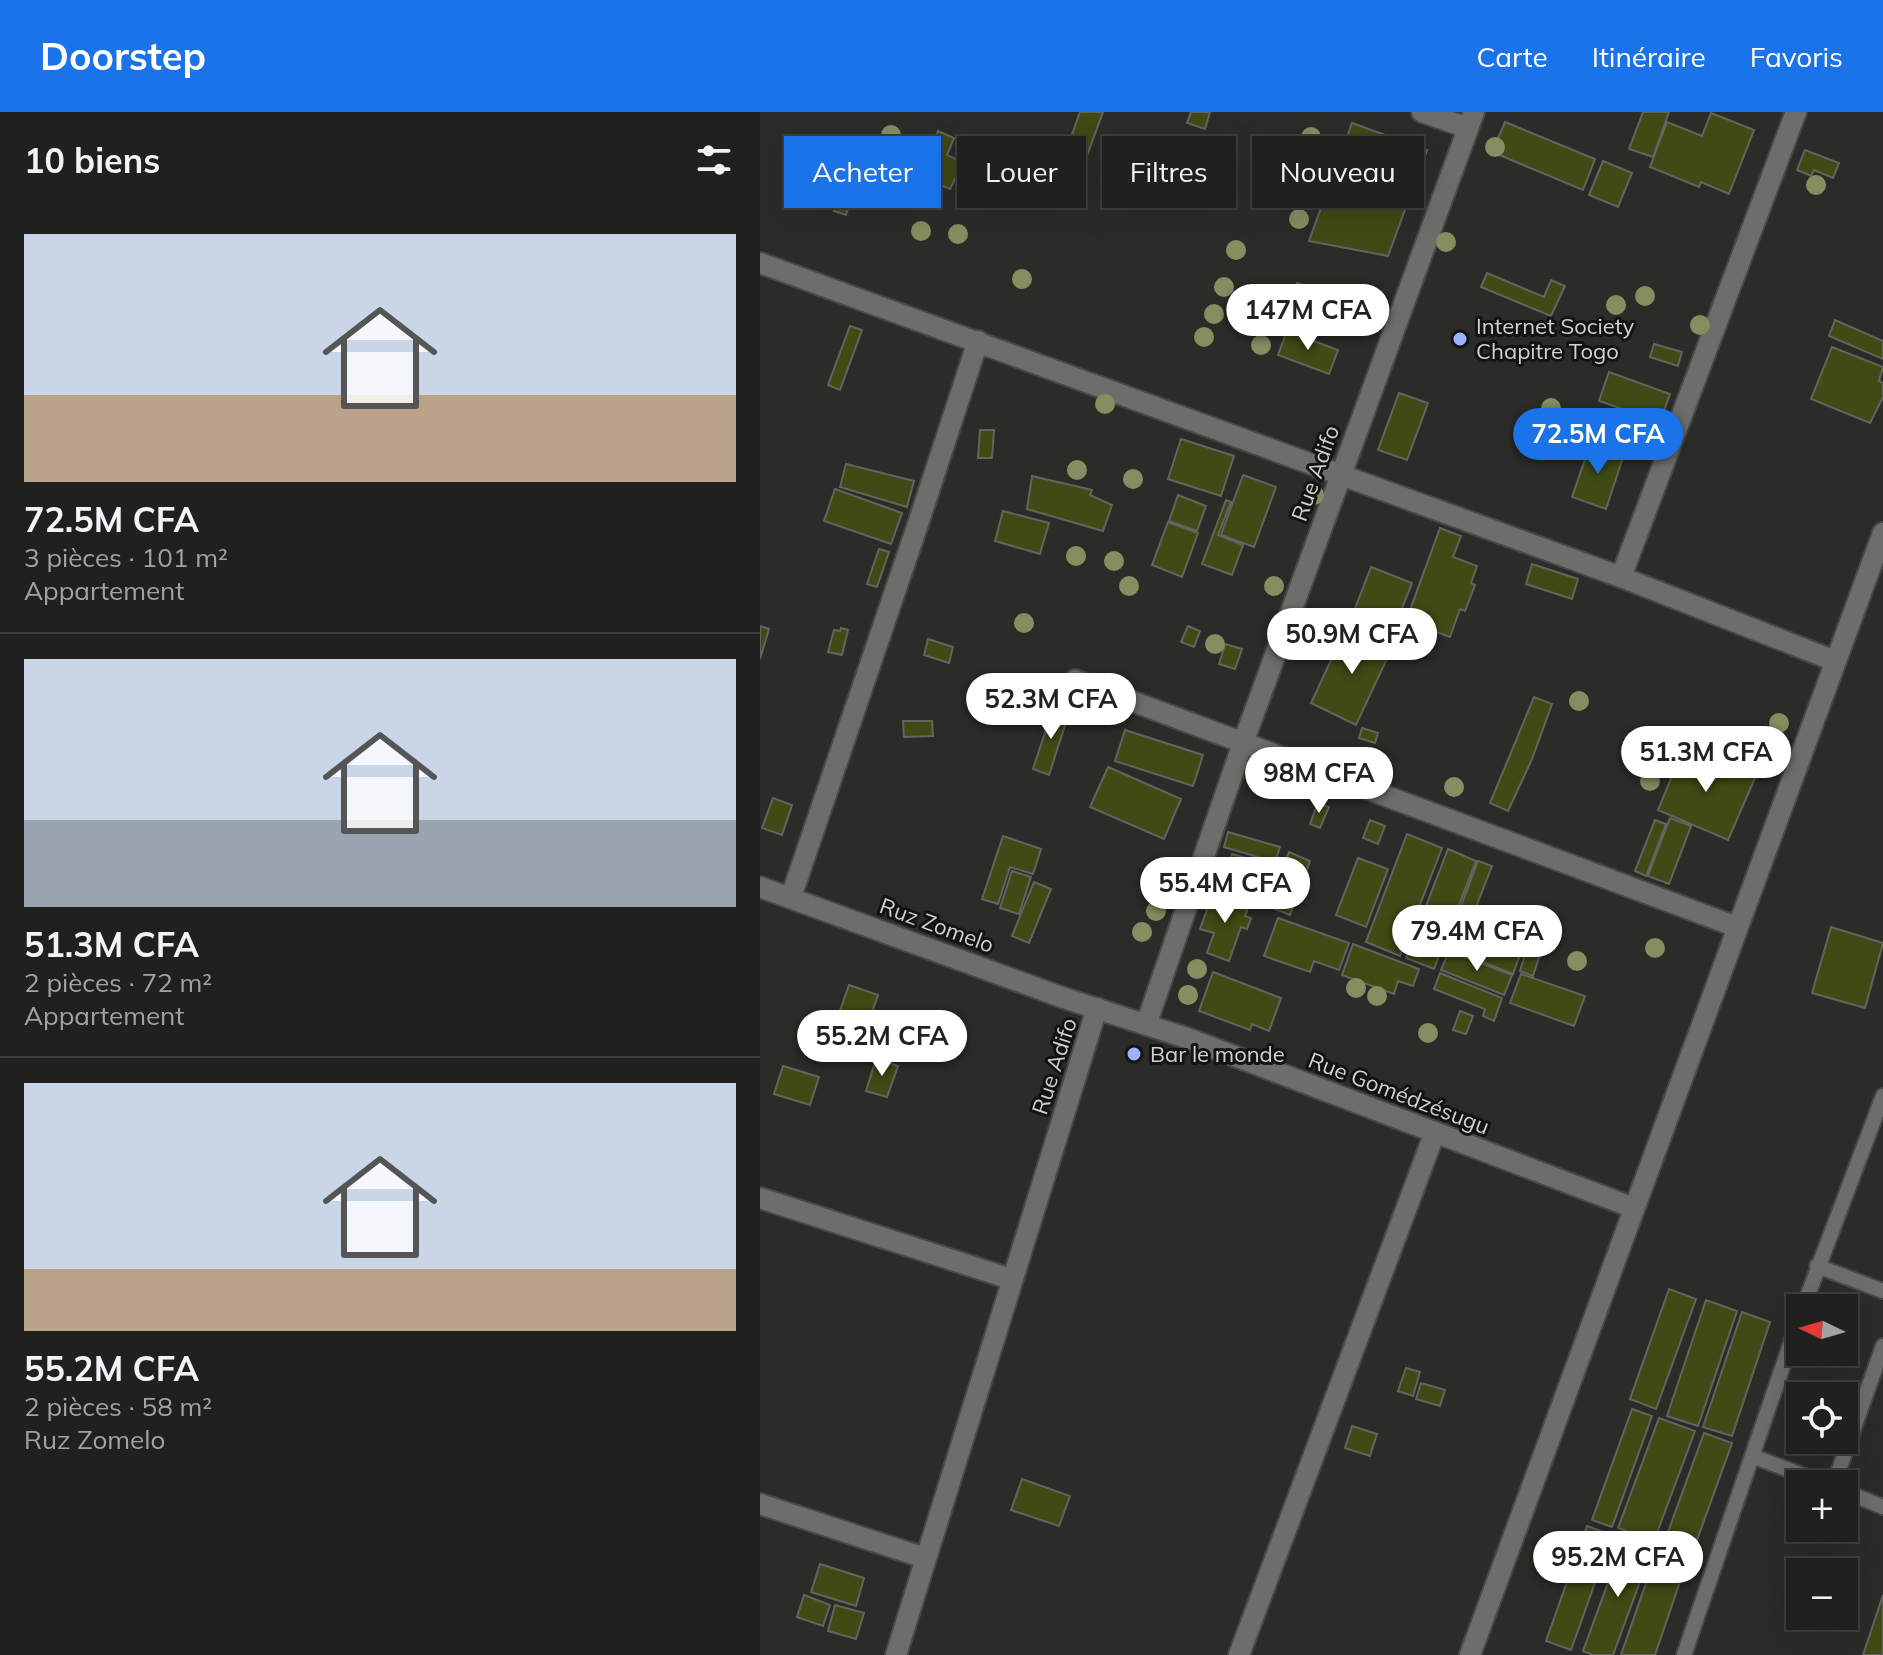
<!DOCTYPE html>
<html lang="fr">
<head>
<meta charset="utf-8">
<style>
  body { margin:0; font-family:Mulish,sans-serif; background:#282927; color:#f1f3f6; height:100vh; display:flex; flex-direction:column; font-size:30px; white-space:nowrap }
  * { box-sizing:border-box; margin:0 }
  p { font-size:26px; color:#a2a3a4 }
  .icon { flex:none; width:44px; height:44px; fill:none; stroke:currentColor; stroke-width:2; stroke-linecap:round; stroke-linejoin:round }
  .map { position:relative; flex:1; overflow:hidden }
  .drawer { display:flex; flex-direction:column; background:#20211e; width:760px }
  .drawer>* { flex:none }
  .top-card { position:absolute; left:24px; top:24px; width:760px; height:72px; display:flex; gap:16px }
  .needle { width:52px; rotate:275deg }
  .fabs { position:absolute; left:1026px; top:1182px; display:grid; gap:16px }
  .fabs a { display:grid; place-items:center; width:72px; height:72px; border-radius:0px; background:#20211e; box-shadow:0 8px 32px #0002,0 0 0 2px #3d3e3c; font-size:40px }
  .price { position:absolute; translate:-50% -68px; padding:0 18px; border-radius:28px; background:#fff; color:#222; font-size:26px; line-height:52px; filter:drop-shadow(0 2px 4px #0008) }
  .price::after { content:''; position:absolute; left:50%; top:48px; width:24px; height:18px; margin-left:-12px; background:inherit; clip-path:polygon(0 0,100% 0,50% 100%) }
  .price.active { background:#1a73e8; color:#fff }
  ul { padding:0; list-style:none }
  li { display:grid; align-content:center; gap:16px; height:424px; padding:0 24px }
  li+li { border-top:2px solid #3d3e3c }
  li span { display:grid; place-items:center; height:248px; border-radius:0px; color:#555 }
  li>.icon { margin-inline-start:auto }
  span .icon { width:144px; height:144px; fill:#fffc; stroke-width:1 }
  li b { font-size:34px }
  h2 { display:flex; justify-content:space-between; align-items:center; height:96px; padding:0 24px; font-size:34px }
  .pill { padding:0 28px; border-radius:0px; background:#20211e; box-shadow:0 8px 32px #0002,0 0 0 2px #3d3e3c; font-size:28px; line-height:72px }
  .pill.active { background:#1a73e8; color:#fff }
  header { display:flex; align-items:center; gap:48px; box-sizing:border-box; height:112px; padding:0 40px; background:#1a73e8; color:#fff }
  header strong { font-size:38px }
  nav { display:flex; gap:44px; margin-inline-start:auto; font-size:28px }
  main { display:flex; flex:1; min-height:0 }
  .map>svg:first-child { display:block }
</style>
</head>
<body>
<header>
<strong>Doorstep</strong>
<nav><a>Carte</a><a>Itinéraire</a><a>Favoris</a></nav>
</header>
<main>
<section class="drawer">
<h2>10 biens<svg class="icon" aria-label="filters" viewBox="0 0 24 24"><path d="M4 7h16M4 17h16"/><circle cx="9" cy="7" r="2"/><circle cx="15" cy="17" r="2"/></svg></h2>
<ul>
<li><span style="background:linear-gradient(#c9d6e8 65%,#b9a48a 0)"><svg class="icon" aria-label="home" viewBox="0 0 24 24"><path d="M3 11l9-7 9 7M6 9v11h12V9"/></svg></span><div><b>72.5M CFA</b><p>3 pièces · 101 m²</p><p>Appartement</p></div></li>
<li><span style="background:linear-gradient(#c9d6e8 65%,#9aa5b1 0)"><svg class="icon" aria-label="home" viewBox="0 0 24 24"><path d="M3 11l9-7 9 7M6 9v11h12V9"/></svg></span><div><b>51.3M CFA</b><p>2 pièces · 72 m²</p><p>Appartement</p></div></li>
<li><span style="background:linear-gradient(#c9d6e8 75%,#b9a48a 0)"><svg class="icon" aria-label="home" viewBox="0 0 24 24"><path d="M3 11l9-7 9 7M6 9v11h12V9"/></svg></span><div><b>55.2M CFA</b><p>2 pièces · 58 m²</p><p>Ruz Zomelo</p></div></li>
</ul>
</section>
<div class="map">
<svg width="1123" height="1543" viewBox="0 0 1123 1543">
  <rect width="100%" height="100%" fill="#2b2c28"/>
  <path fill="#3f4a14" stroke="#636460" stroke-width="2" d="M 320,0 L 343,0 L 325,49 L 305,42 Z
    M 431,0 L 450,0 L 445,17 L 427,11 Z
    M 883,0 L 909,0 L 893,45 L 869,37 Z
    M 951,1 L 994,18 L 969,82 L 941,70 L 939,75 L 890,55 L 907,10 L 942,24 Z
    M 745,10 L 835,47 L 823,78 L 732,40 Z
    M 592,11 L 667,38 L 628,144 L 549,129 Z
    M 178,19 L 194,26 L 187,43 L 200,49 L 208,31 L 237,43 L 224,76 L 196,65 L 190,77 L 160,65 Z
    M 1045,38 L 1079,51 L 1073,66 L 1054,58 L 1051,64 L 1037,58 Z
    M 843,49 L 872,61 L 858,95 L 829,83 Z
    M 82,77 L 93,81 L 86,103 L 74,99 Z
    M 727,161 L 784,185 L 791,168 L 805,174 L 791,204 L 721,175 Z
    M 537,171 L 561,179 L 547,223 L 522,215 Z
    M 1075,208 L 1123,229 L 1123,247 L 1069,224 Z
    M 90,214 L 102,218 L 80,278 L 68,273 Z
    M 527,219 L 578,238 L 569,262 L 518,243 Z
    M 894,232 L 922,240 L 918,254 L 890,245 Z
    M 1072,235 L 1123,255 L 1119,269 L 1123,271 L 1123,285 L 1110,311 L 1051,287 Z
    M 849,260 L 910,282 L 900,310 L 839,289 Z
    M 639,281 L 668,291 L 647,348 L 618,338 Z
    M 220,318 L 234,318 L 232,346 L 218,346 Z
    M 421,327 L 474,344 L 461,384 L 408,367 Z
    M 831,330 L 864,342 L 846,397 L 812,385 Z
    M 86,352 L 154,369 L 147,395 L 80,375 Z
    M 483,363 L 516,375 L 494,435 L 461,423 Z
    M 272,364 L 332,378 L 330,383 L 352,393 L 343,419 L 267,397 Z
    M 75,377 L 142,401 L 131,432 L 64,409 Z
    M 418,383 L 446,394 L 437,419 L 409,409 Z
    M 466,388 L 471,390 L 458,423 L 483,433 L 472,463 L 442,452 Z
    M 243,399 L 289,411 L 280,442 L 235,429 Z
    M 408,410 L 438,421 L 422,465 L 392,453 Z
    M 680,416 L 701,424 L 693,445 L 717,454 L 711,471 L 715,473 L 705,499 L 700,497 L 690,525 L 646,509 Z
    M 119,437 L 129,440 L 117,475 L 107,472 Z
    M 772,452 L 818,467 L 812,487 L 766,472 Z
    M 611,455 L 652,471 L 631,524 L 591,507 Z
    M 0,514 L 9,517 L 0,547 Z
    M 428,514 L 440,519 L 434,535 L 421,530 Z
    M 587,514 L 632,536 L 596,613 L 551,591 Z
    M 81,516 L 88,518 L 82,543 L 68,540 L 74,518 L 80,519 Z
    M 168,527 L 193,535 L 189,551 L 164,543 Z
    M 465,532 L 482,537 L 475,557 L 459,552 Z
    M 774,585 L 792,592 L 772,647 L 748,699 L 730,691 Z
    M 293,596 L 309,601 L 289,663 L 273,657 Z
    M 143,609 L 172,609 L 173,624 L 144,625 Z
    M 602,616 L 618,621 L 615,631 L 599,626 Z
    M 365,618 L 443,643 L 433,674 L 355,649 Z
    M 924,635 L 995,666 L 968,728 L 898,698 Z
    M 348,655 L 421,687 L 404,727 L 330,695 Z
    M 13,686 L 32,693 L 22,723 L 2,716 Z
    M 558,691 L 569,695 L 560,716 L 550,712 Z
    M 910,706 L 931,714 L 909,772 L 888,764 Z
    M 610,708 L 625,714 L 618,732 L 603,726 Z
    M 895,708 L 906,712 L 886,764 L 875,759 Z
    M 468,720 L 520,735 L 515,750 L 464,735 Z
    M 647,722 L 682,736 L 640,844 L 606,830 Z
    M 243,724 L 281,737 L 273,762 L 250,755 L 238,792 L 222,787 Z
    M 688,737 L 716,749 L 674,857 L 646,846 Z
    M 529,740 L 550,749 L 530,803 L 508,794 Z
    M 472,742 L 500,750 L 496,764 L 468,756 Z
    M 598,746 L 628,757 L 606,815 L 576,803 Z
    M 718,749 L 732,754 L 714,800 L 701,794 Z
    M 506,752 L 517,755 L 509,781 L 499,778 Z
    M 252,759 L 271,765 L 259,802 L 240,796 Z
    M 456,763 L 491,777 L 486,789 L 451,775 Z
    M 274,770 L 291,777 L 269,831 L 252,824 Z
    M 453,781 L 489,793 L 485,804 L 491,806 L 487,817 L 481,815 L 469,849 L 447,841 L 454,821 L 440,817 Z
    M 518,806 L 589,831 L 579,858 L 554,849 L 550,860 L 504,844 Z
    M 696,815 L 761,840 L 753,862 L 688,836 Z
    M 1071,815 L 1123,831 L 1105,896 L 1052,881 Z
    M 769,829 L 783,833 L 773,864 L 760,859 Z
    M 593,832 L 659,857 L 653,874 L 638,869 L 634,882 L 582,863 Z
    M 689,839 L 752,863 L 744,883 L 681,858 Z
    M 453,860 L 521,886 L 509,919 L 492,912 L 490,918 L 439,899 Z
    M 680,861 L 742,886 L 734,909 L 723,904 L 725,897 L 674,877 Z
    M 761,862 L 825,884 L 814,914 L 750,891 Z
    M 89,873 L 118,883 L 95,949 L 66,939 Z
    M 700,899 L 713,904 L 706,922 L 693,918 Z
    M 116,947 L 138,954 L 127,985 L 106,979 Z
    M 23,954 L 59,965 L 50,993 L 14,982 Z
    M 909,1177 L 936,1187 L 896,1297 L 870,1287 Z
    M 946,1188 L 977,1199 L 938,1314 L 907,1304 Z
    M 982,1200 L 1010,1210 L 972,1324 L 943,1315 Z
    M 646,1256 L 660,1260 L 653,1284 L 638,1279 Z
    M 661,1271 L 685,1278 L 680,1294 L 656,1287 Z
    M 872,1297 L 892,1304 L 852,1415 L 832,1408 Z
    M 899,1306 L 935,1319 L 894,1429 L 858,1416 Z
    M 592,1314 L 617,1322 L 610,1344 L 585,1336 Z
    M 944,1321 L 972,1331 L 932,1442 L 904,1431 Z
    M 262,1367 L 310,1384 L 299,1414 L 251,1398 Z
    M 827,1414 L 852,1423 L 811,1538 L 786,1529 Z
    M 864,1427 L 892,1437 L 853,1543 L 833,1543 L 823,1539 Z
    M 897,1439 L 927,1449 L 895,1543 L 861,1543 Z
    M 60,1452 L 104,1466 L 96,1494 L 51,1480 Z
    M 44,1483 L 70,1493 L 63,1514 L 37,1505 Z
    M 1123,1483 L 1123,1543 L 1103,1543 Z
    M 75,1493 L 104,1501 L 96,1527 L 68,1519 Z"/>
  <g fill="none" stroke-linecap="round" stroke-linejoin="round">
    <g stroke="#484946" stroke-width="18">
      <path id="service" d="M 1057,1154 L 1123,1179
        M 1043,1196 L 1123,984
        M 992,1344 L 1066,1372
        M 1074,1372 L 1123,1234
        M 1084,1379 L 1123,1395
        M 924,1543 L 1040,1204"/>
    </g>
    <g stroke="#484946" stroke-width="24">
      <path id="minor" d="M 662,0 L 708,16
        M 0,151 L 861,465 L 1075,549
        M 861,465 L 1036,0
        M 315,568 L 977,815
        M 0,775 L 304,886 L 427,926 L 874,1096
        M 31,785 L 158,412 L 218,229
        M 386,913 L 483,631 L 714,0
        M 0,1086 L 251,1167
        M 0,1392 L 165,1446
        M 136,1543 L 337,896
        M 479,1543 L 675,1020
        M 710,1543 L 1123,421"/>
    </g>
    <use href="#service" stroke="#6d6e6a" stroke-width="14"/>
    <use href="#minor" stroke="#6d6e6a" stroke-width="20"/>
  </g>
  <g fill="#848e60">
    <circle cx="131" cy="23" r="10"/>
    <circle cx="551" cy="25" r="10"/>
    <circle cx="372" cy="34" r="10"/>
    <circle cx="735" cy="35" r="10"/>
    <circle cx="403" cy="43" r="10"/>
    <circle cx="506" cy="71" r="10"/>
    <circle cx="1056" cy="73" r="10"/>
    <circle cx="539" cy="107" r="10"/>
    <circle cx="161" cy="119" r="10"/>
    <circle cx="198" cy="122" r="10"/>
    <circle cx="686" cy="130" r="10"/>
    <circle cx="476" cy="138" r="10"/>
    <circle cx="262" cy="167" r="10"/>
    <circle cx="464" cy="175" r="10"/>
    <circle cx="885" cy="184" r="10"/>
    <circle cx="581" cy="188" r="10"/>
    <circle cx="856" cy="193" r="10"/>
    <circle cx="454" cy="202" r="10"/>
    <circle cx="576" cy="209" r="10"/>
    <circle cx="940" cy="213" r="10"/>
    <circle cx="444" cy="225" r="10"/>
    <circle cx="501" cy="233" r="10"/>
    <circle cx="345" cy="292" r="10"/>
    <circle cx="791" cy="296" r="10"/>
    <circle cx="317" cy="358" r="10"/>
    <circle cx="373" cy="367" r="10"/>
    <circle cx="554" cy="383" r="10"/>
    <circle cx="316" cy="444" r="10"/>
    <circle cx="354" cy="449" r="10"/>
    <circle cx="369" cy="474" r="10"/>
    <circle cx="514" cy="474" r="10"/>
    <circle cx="264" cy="511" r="10"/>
    <circle cx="455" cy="532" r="10"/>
    <circle cx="819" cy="589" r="10"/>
    <circle cx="1019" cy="611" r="10"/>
    <circle cx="890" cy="669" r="10"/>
    <circle cx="694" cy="675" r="10"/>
    <circle cx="396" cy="799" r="10"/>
    <circle cx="382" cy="820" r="10"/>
    <circle cx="895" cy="836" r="10"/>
    <circle cx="817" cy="849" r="10"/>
    <circle cx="437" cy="857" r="10"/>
    <circle cx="596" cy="876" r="10"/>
    <circle cx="428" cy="883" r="10"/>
    <circle cx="617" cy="884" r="10"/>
    <circle cx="668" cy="921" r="10"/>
  </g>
  <g fill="#9cb4fd" stroke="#131412" stroke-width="3">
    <circle cx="700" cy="227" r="8"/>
    <circle cx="374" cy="942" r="8"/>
  </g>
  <g text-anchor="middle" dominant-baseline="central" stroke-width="6" stroke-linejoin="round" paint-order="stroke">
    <g font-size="22" fill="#d1d2d0" stroke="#131412" text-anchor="start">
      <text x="716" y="214">Internet Society<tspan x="716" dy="25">Chapitre Togo</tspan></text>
      <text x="390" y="942">Bar le monde</text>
    </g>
    <g font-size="22" fill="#d1d2d0" stroke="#131412">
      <text transform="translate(555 361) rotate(-70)">Rue Adifo</text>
      <text transform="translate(177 813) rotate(20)">Ruz Zomelo</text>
      <text transform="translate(294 954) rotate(-72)">Rue Adifo</text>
      <text transform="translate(639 981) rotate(21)">Rue Gomédzésugu</text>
    </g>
  </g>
</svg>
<div class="fabs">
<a><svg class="needle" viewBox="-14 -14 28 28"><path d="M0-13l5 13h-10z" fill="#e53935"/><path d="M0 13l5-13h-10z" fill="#a2a3a4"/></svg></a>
<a><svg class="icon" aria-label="locate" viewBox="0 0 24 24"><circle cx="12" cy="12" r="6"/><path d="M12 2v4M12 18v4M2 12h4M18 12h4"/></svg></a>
<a>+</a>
<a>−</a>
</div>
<b class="price" style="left:548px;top:240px">147M CFA</b>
<b class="price active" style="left:838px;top:364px">72.5M CFA</b>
<b class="price" style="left:592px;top:564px">50.9M CFA</b>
<b class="price" style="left:291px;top:629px">52.3M CFA</b>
<b class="price" style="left:946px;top:682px">51.3M CFA</b>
<b class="price" style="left:559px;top:703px">98M CFA</b>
<b class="price" style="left:465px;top:813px">55.4M CFA</b>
<b class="price" style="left:717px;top:861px">79.4M CFA</b>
<b class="price" style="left:122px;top:966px">55.2M CFA</b>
<b class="price" style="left:858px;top:1487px">95.2M CFA</b>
<div class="top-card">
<a class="pill active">Acheter</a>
<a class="pill">Louer</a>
<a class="pill">Filtres</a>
<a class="pill">Nouveau</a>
</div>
</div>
</main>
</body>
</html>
